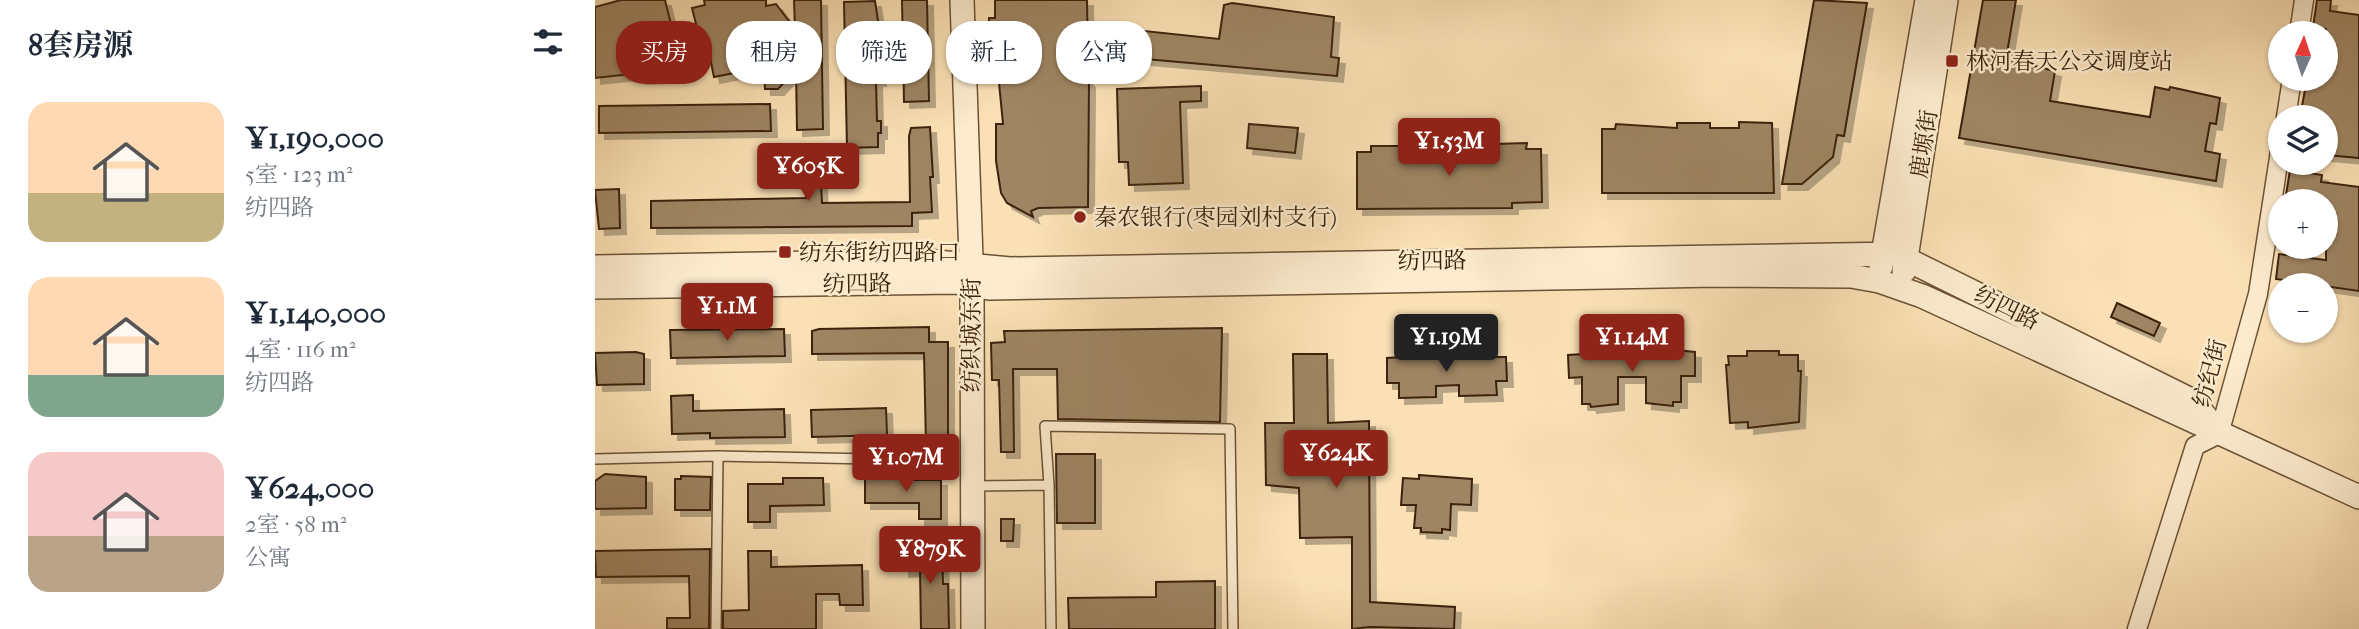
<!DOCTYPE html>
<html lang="zh">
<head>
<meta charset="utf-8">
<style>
  body { margin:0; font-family:"IM FELL French Canon","Noto Serif SC",serif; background:#f6f6f7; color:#1f2937; height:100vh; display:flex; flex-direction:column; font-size:26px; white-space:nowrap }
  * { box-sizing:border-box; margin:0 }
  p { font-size:23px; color:#747a83 }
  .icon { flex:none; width:38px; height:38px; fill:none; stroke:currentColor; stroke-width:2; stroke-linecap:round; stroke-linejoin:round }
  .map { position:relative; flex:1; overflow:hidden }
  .sheet { display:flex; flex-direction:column; background:#fff; width:595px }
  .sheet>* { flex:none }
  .top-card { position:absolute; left:21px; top:21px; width:665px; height:63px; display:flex; gap:14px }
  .needle { width:46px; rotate:3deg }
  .fabs { position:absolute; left:1673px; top:21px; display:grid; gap:14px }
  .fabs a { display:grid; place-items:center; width:70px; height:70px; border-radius:50%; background:#fff; box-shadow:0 2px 5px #0004; font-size:35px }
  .price { position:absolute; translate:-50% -60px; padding:0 16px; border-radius:7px; background:#8f2418; color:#fff; font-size:23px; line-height:46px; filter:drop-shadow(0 2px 4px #0008) }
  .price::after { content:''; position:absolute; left:50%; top:42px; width:21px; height:16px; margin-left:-10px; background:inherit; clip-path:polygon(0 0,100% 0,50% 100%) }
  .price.on { background:#222; color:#fff }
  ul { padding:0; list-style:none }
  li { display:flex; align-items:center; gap:21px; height:175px; padding:0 28px }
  li span { display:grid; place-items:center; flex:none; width:196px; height:140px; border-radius:21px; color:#555 }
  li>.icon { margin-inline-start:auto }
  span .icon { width:84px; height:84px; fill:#fffc; stroke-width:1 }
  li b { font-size:30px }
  h2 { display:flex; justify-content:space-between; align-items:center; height:84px; padding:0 28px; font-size:30px }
  .pill { padding:0 24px; border-radius:28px; background:#fff; box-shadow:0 2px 5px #0004; font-size:24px; line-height:63px }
  .pill.on { background:#8f2418; color:#fff }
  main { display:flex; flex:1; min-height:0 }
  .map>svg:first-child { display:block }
</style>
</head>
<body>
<main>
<section class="sheet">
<h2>8套房源<svg class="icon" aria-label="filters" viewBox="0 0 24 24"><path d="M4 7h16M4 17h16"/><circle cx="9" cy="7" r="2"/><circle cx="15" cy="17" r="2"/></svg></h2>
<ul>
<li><span style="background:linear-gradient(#ffd9b3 65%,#c2b280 0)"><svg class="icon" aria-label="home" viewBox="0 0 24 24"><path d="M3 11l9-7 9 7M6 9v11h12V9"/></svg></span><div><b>¥1,190,000</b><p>5室 · 123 m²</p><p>纺四路</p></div></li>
<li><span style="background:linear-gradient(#ffd9b3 70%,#7fa58c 0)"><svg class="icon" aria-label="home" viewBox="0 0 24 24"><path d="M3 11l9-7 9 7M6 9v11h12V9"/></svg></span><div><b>¥1,140,000</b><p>4室 · 116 m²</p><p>纺四路</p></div></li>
<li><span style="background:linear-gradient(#f6c9c9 60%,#b9a48a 0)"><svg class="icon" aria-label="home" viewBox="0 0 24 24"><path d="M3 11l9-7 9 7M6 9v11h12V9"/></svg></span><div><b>¥624,000</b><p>2室 · 58 m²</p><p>公寓</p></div></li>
</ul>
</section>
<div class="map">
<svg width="1764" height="629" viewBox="0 0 1764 629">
  <defs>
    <filter id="shadow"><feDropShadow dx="6" dy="6" stdDeviation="0" flood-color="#0004"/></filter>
  </defs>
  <rect width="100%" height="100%" fill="#fae0b4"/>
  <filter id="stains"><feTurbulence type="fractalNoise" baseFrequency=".00286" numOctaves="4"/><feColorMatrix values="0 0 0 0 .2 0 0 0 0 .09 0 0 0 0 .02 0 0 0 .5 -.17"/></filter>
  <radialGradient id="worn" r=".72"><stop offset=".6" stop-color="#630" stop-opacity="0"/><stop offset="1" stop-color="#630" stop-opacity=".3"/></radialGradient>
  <path fill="#9f8563" stroke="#3c230b" stroke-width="2" filter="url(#shadow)" d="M 26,0 L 70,0 L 79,36 L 101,24 L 97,8 L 110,5 L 109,0 L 171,0 L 171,6 L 181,4 L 200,29 L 199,0 L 226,0 L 228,129 L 202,130 L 201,70 L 183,89 L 170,89 L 169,67 L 119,77 L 113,48 L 66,56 L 68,77 L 46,78 L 45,73 L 0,78 L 0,7 Z
    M 307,0 L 332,0 L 334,101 L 309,102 Z
    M 400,0 L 492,0 L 493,61 L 475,61 L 494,82 L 493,207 L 443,208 L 436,211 L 438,217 L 412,203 L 406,193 L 401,161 L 401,124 L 408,124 L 404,83 L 436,54 L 412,53 L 412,39 L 394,39 L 394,18 L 400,18 Z
    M 1219,0 L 1272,3 L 1249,136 L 1242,135 L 1238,157 L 1207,184 L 1187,184 Z
    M 1388,0 L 1421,0 L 1411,59 L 1460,71 L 1455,101 L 1555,117 L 1560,87 L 1574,90 L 1575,87 L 1625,98 L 1621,124 L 1615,123 L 1610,151 L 1625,154 L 1621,181 L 1364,138 Z
    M 1722,0 L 1736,0 L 1735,11 L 1764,15 L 1764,158 L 1731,155 L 1731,117 L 1705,117 L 1712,79 L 1731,79 L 1731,29 L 1718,27 Z
    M 280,1 L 284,27 L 280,27 L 279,40 L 281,67 L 284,67 L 285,80 L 281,80 L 282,121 L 286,121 L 286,133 L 283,133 L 283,147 L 252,148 L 249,2 Z
    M 637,3 L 739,17 L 736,57 L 744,58 L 742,76 L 528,57 L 531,29 L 624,39 L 629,5 Z
    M 606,86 L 606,101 L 585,102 L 588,183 L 534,185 L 533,162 L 524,162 L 522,89 Z
    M 175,104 L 176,131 L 4,133 L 4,106 Z
    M 1144,122 L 1177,123 L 1179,193 L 1007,193 L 1007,129 L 1020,129 L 1021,124 L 1082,128 L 1082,123 L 1115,123 L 1115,128 L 1144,128 Z
    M 654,124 L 703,128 L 700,153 L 652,148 Z
    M 335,127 L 338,177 L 335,177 L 337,212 L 317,213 L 317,226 L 56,228 L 56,201 L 211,198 L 209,167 L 225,166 L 227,203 L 315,202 L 314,136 L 316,128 Z
    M 932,143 L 931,149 L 946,149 L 947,202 L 917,203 L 917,208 L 762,209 L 762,152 L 776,152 L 776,146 L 808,146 L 808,151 L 837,151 L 837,145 L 899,150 L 899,144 Z
    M 1695,170 L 1727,175 L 1726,182 L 1764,187 L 1764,291 L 1681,279 L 1684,254 L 1731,260 L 1731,201 L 1690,201 Z
    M 24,189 L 25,228 L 4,229 L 0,190 Z
    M 1522,303 L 1565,323 L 1559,336 L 1516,317 Z
    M 334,327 L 334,342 L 353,342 L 353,450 L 334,450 L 334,445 L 331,445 L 329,353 L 217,354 L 217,331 L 224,329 Z
    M 627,328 L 625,422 L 463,419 L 462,369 L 418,369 L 419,452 L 406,452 L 404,380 L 397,380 L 396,343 L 410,342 L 409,331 Z
    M 189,329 L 190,356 L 76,358 L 75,330 Z
    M 1070,349 L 1100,352 L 1100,376 L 1086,376 L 1086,402 L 1078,402 L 1078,406 L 1051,403 L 1051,377 L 1023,377 L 1023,404 L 996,407 L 995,404 L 987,404 L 987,377 L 974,378 L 973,355 L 988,354 L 988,351 L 1053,353 L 1052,350 Z
    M 1152,351 L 1184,351 L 1184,355 L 1203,355 L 1203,371 L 1206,371 L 1204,422 L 1153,428 L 1153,422 L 1135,423 L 1131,365 L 1134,365 L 1133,356 L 1152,356 Z
    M 41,352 L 49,354 L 49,384 L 2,385 L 0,353 Z
    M 869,353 L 870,357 L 911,357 L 912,381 L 901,381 L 902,395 L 864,396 L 864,385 L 841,386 L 841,397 L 804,398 L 804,383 L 792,383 L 792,358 Z
    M 698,354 L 732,354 L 733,423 L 774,421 L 775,602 L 860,607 L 859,629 L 775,627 L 757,629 L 757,537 L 705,538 L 704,488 L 671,485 L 670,423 L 699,423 Z
    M 98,395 L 98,411 L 189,409 L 190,437 L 115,438 L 115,433 L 77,434 L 76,396 Z
    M 291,408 L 292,435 L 217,437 L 216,410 Z
    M 461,454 L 500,454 L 500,523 L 462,523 Z
    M 10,474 L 51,477 L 51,508 L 0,509 L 0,481 Z
    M 824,475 L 877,479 L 876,505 L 856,504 L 855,530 L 847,529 L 847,533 L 826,532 L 826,528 L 819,528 L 821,505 L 806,505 L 808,478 L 824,479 Z
    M 86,476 L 116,477 L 115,510 L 80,510 L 80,479 L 86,479 Z
    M 308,476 L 308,480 L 346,480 L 346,519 L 324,519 L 324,503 L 270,503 L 270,477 Z
    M 188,478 L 228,478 L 229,505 L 175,506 L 175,522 L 153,522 L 153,484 L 188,484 Z
    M 406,519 L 419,519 L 418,541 L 406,541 Z
    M 308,548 L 347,548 L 348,584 L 353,584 L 354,629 L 326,629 L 325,570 L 308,571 Z
    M 115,549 L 114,629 L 72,629 L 72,618 L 95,618 L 94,576 L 1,577 L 0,551 Z
    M 153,551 L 176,551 L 176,567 L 267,565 L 268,605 L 245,605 L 244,594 L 221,594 L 221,629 L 128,629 L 128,611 L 154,610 Z
    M 620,581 L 620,629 L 474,629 L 473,598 L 561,597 L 561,582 Z"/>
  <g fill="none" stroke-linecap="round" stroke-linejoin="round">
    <g stroke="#6c5235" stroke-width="12">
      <path id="service" d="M 0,459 L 123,456 L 276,459
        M 378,486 L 454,485
        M 121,629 L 123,456
        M 456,629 L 454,485 L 450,426 L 635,429 L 638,629"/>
    </g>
    <g stroke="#6c5235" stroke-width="21">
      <path id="minor" d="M 1704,33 L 1709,0
        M 1691,117 L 1697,79
        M 1542,629 L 1600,446 L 1624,434 L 1663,294 L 1685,151"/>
    </g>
    <g stroke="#6c5235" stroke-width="26">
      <path id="tertiary" d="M 367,0 L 377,287 L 378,629
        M 1286,266 L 1332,0
        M 0,267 L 331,261 L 415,269 L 1301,254 L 1598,401 L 1622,431
        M 1309,271 L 1351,0
        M 0,287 L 360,282 L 394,288 L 1122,275 L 1256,276 L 1284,281 L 1327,296 L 1764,497"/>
    </g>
    <use href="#service" stroke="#fcebce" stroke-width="9"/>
    <use href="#minor" stroke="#fcebce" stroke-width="18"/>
    <use href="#tertiary" stroke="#fcebce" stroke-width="23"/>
  </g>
  <g fill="#8f2418" stroke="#fcebce" stroke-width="2.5">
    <rect x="1350" y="54" width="14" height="14" rx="3.5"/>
    <circle cx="485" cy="217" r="7"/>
    <rect x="183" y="245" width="14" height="14" rx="3.5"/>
  </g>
  <g text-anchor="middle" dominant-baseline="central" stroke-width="5" stroke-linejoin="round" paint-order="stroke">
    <g font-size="23" fill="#3c230b" stroke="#fcebce" text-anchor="start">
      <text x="1371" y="61">林河春天公交调度站</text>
      <text x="499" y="217">秦农银行(枣园刘村支行)</text>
      <text x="204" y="252">纺东街纺四路口</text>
    </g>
    <g font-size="23" fill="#3c230b" stroke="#fcebce">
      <text transform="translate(1329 144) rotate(-81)">鹿塬街</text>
      <text transform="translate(837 261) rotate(-1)">纺四路</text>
      <text transform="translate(262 284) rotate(-1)">纺四路</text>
      <text transform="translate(1412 308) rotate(26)">纺四路</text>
      <text transform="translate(376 335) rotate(-90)">纺织城东街</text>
      <text transform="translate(1615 373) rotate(-75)">纺纪街</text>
    </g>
  </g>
  <rect width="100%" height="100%" filter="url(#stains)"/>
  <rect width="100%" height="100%" fill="url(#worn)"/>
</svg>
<div class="fabs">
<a><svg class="needle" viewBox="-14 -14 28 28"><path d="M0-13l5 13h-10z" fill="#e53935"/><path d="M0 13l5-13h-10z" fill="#747a83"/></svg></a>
<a><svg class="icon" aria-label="layers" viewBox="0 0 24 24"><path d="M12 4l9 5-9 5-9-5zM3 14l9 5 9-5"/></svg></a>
<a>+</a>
<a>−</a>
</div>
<b class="price" style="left:854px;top:178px">¥1.53M</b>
<b class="price" style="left:213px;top:203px">¥605K</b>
<b class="price" style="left:132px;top:343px">¥1.1M</b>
<b class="price on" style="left:851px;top:374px">¥1.19M</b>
<b class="price" style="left:1037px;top:374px">¥1.14M</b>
<b class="price" style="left:741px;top:490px">¥624K</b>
<b class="price" style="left:311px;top:494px">¥1.07M</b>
<b class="price" style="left:335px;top:586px">¥879K</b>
<div class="top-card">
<a class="pill on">买房</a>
<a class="pill">租房</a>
<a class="pill">筛选</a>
<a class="pill">新上</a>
<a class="pill">公寓</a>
</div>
</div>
</main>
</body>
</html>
